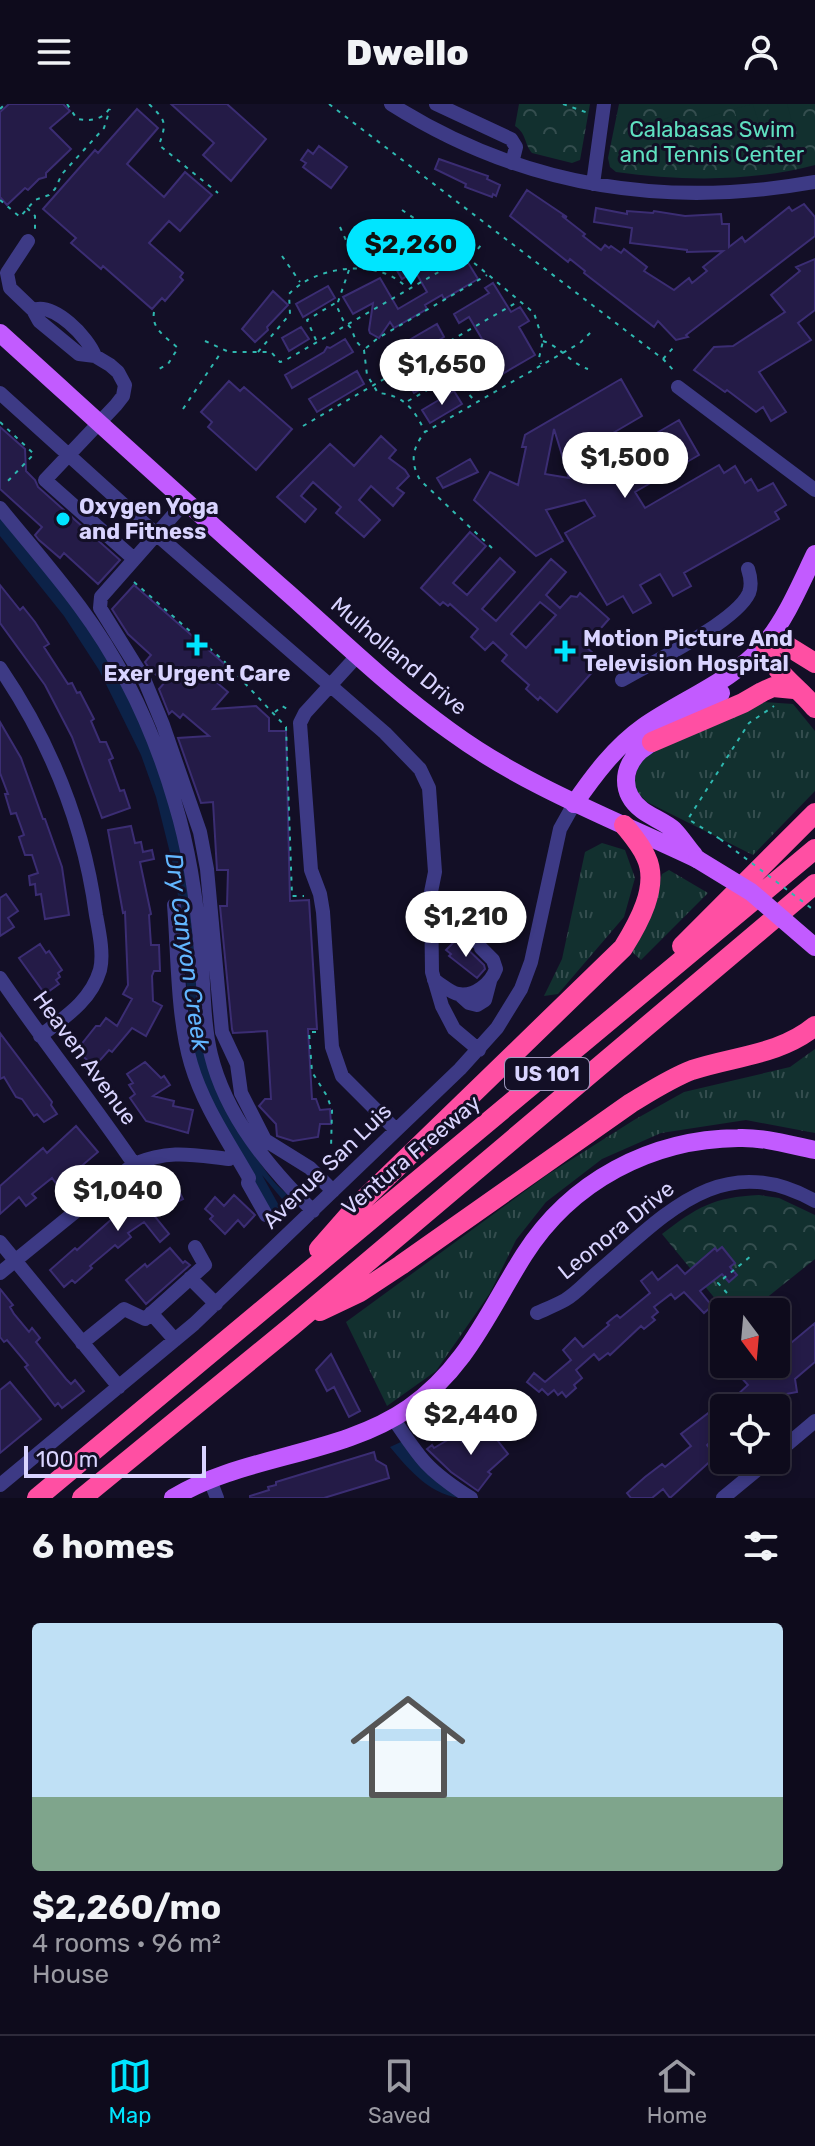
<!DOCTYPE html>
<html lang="en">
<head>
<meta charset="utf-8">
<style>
  body { margin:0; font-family:Rubik,sans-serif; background:#171425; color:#f1f3f6; height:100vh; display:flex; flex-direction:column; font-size:30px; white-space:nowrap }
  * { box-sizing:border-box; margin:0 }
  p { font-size:26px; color:#9b9ba3 }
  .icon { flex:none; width:44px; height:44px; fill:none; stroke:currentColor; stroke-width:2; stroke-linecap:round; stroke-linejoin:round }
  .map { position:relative; height:1394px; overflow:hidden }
  .details { display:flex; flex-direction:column; background:#0e0b1c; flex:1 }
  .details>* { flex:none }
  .needle { width:52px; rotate:164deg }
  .fabs { position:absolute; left:710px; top:1194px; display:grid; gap:16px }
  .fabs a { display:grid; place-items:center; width:80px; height:80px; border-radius:8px; background:#0e0b1c; box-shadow:0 4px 12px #0003,0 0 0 2px #2e2b3b; font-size:40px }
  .scale { position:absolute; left:24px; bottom:20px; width:182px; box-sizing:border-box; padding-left:8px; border:4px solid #d9d4ff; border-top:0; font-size:22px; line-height:28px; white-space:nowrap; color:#d9d4ff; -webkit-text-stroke:6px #130f26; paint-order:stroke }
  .price { position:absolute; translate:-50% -68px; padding:0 18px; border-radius:28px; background:#fff; color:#222; font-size:26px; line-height:52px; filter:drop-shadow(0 2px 4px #0008) }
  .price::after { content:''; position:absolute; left:50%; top:48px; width:24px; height:18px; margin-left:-12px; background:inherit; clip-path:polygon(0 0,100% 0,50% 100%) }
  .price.current { background:#00e5ff; color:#111 }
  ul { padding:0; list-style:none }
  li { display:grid; align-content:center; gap:16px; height:424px; padding:0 32px }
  li span { display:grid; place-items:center; height:248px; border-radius:8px; color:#555 }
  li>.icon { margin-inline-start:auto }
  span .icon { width:144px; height:144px; fill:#fffc; stroke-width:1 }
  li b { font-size:34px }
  h2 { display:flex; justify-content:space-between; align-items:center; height:96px; padding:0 32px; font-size:34px }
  header { display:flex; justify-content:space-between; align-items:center; height:104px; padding:0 32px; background:#0e0b1c; font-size:36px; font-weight:800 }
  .dock { display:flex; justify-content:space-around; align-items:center; height:112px; border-top:2px solid #2e2b3b; background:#0e0b1c; font-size:22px; color:#9b9ba3 }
  .dock a { display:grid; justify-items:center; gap:4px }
  .dock .current { color:#00e5ff }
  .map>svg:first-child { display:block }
</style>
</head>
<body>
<header><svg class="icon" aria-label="menu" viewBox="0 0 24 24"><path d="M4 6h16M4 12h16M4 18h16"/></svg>Dwello<svg class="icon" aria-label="person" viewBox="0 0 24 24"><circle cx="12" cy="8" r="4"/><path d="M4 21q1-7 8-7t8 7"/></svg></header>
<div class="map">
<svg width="815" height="1394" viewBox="0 0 815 1394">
  <defs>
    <pattern id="grass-tufts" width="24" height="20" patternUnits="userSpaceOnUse" patternTransform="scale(2)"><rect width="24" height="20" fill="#12302f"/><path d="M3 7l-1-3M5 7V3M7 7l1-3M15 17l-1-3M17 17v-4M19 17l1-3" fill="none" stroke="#344d4e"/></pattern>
    <pattern id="park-crowns" width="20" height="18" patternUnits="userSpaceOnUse" patternTransform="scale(2)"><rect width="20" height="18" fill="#12302f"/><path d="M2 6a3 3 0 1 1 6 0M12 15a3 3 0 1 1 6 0" fill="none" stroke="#344d4e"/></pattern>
  </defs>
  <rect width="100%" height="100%" fill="#130f26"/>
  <path fill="url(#grass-tufts)" d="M 764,598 L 793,600 L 815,627 L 815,687 L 753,751 L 647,698 L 633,684 L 640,654 Z
    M 602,739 L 625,746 L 635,774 L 624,813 L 558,890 L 544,892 L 562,855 L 585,748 Z
    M 669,766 L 708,789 L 641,856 L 630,846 L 649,812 L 662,770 Z
    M 815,945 L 815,1029 L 746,1016 L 661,1029 L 602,1055 L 546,1098 L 516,1136 L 490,1189 L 436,1267 L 387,1302 L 346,1218 L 547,1071 L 634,1016 L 684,988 L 790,963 Z"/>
  <path fill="url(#park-crowns)" d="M 519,0 L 590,0 L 580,56 L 572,59 L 532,49 C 524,40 527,30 515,22 Z
    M 619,0 L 815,0 L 815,61 C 751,78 682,77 616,68 L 610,63 L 608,54 Z
    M 759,1091 L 779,1094 L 815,1111 L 815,1155 L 749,1208 L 726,1208 L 662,1130 C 697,1103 714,1093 759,1091 Z"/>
  <path fill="#12302f" d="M 753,0 L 765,41 L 746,47 L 734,5 Z
    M 767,0 L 787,0 L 796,32 L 777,37 Z
    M 721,9 L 733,50 L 713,56 L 702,15 Z
    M 680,10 L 692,51 L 673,57 L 661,16 Z"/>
  <path fill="#0c2248" d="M 0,411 C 25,442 51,473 76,506 C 119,565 153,637 173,707 C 193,774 191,843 201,911 C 203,926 212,942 217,957 C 232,997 252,1064 287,1090 L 282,1095 L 262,1071 L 282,1107 L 273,1115 L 250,1078 L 192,953 L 183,832 L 175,769 L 156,693 L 141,651 L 99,566 L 64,512 L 0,432 Z
    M 403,1337 L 465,1394 C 433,1394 409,1366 390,1343 Z"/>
  <path fill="#241b47" stroke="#3b2d73" stroke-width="2" fill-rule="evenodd" d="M 9,0 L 63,0 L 70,7 L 50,24 L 71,45 L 46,69 L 46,73 L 39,75 L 28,86 L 25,84 L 7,101 L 0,93 L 0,8 Z
    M 171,0 L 227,0 L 266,35 L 231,77 L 203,51 L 214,39 Z
    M 137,5 L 158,24 L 127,60 L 164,93 L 185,68 L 212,91 L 180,127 L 169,117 L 149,139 L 183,169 L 180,173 L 183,176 L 165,197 L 162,194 L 152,205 L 103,162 L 101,165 L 71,139 L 76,134 L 43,105 L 95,46 L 98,49 Z
    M 319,42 L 347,63 L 331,84 L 303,63 L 306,59 L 301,56 L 308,46 L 313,50 Z
    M 439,55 L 488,72 L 487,75 L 500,81 L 496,92 L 493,90 L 492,93 L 465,83 L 466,80 L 435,65 Z
    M 527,86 L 567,113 L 562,112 L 585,130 L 583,132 L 601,146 L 605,141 L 609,144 L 611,142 L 621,149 L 624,145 L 647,163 L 644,167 L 674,186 L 689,174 L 692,179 L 707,167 L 703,163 L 723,147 L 687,148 L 687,146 L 630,139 L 632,124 L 594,118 L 596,104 L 627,110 L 627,107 L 653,109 L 654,107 L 685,112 L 721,110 L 722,120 L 729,120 L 729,143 L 742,133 L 745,138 L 789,103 L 792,107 L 804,100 L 815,113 L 815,132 L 686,231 L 688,233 L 676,236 L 658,217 L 654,223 L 584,169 L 585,167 L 570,155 L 568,158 L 510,112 Z
    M 433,134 L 451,166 L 467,157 L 478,175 L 444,195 L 442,191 L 425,201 L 427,205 L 394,224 L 390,218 L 379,234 L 370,229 L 369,226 L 373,199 L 353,210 L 343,193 L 380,174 L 398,205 L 427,188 L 415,167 L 402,175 L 392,158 Z
    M 815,155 L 815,206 L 798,219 L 811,236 L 759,268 L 786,308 L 771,317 L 763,303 L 756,308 L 727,286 L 725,288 L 694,266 L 714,243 L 733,242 L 785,208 L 771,191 L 800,167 L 796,163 Z
    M 493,179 L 511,208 L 520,203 L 529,217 L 519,223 L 535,251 L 492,276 L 484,261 L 492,257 L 490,254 L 492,252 L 469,213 L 459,219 L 454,210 L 489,189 L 485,184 Z
    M 328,182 L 335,194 L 303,213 L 296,200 Z
    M 273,187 L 288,201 L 267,223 L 268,226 L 255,238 L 242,225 Z
    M 437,220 L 444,233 L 412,252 L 404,239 Z
    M 301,223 L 309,235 L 289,247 L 282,234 Z
    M 345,235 L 353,248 L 292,284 L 285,271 L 324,248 L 327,243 L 330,244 Z
    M 440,257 L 448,270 L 414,289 L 407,276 Z
    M 357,267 L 364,280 L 317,308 L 309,295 Z
    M 621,275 L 642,312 L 589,343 L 600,362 L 679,316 L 699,351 L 635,388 L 645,404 L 719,361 L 724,369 L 735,362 L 745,379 L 751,375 L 758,387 L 773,379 L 786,401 L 775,408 L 779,415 L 684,469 L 691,482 L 673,492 L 660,470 L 640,481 L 651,499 L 633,509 L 623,492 L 607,501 L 565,429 L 595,412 L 585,396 L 546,406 L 563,437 L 536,452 L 474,396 L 490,368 L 518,381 L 526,343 L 522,343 L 525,331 ZM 554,325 L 569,374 L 545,370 Z
    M 229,277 L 240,287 L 244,283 L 292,325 L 256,366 L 208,323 L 212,318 L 201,308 Z
    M 454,287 L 462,300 L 430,319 L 422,306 Z
    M 0,323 L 25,345 L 26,367 L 35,376 L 38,383 L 120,456 L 98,480 L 64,449 L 60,454 L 39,436 L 35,431 L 42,423 L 0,385 Z
    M 381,332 L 396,346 L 389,354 L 405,366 L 409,372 L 397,384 L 404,389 L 393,402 L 371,382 L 359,396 L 380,416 L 364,433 L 336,409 L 341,403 L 313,378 L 301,392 L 316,405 L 305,418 L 277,393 L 330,340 L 354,362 Z
    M 470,355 L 478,368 L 443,384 L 437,374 Z
    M 470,428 L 486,442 L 453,479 L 467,491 L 500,454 L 515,468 L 482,505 L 496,517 L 551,455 L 566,468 L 546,491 L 560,504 L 571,492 L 577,493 L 580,489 L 609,515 L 585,542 L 602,557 L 557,608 L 540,593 L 538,596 L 526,585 L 529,581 L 502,557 L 507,551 L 493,538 L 485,546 L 471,533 L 478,525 L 450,500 L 448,502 L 443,498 L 440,501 L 421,484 ZM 540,498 L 556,511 L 526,544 L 511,530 Z
    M 0,481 L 20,506 L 23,503 L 35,518 L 49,540 L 44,543 L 68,580 L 72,579 L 77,589 L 80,588 L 94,615 L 91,617 L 100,638 L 106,638 L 113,654 L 109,656 L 120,687 L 124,686 L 130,704 L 102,714 L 72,633 L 45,581 L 0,519 Z
    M 134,481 L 228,563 L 215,577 L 228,588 L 213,605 L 256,602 L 269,614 L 269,627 L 286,627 L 290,797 L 309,796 L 317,925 L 308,925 L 312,995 L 316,995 L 320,1006 L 330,1005 L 331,1020 L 320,1020 L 318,1033 L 293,1037 L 277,1032 L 276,1020 L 259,1002 L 265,995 L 271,995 L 267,927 L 233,929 L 232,925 L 220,802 L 227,802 L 228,766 L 217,766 L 213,698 L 201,699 L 178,634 L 209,632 L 183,610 L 180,614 L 172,607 L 169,610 L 159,585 L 165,578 L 150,566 L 145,558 L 151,551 L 128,530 L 112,505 Z
    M 0,618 L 21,654 L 43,715 L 45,715 L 62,763 L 69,811 L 45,815 L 41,790 L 36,791 L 35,780 L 30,781 L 29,772 L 38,769 L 32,751 L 25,751 L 19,733 L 24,731 L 16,709 L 11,710 L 5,690 L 8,690 L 0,669 Z
    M 131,722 L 135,739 L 141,738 L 143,748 L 152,746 L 154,755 L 140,758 L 151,810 L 149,811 L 151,841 L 159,841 L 160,867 L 154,867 L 152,872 L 153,897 L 162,902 L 146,932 L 132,924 L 112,948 L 109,946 L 95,962 L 76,947 L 96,922 L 100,922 L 106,914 L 117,922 L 132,895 L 123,890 L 128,881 L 125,808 L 123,809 L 108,726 Z
    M 6,790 L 18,807 L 8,814 L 14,823 L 0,832 L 0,794 Z
    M 457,835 L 484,861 L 485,865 L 477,874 L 449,852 L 451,850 L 446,846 Z
    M 40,840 L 46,849 L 49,847 L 62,866 L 58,869 L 60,873 L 56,876 L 59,880 L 45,890 L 19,854 Z
    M 0,929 L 52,998 L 51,1001 L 57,1010 L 44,1018 L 37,1010 L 34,1012 L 22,995 L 16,993 L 4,973 L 0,975 Z
    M 145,958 L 161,974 L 164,972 L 170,981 L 153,992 L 174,997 L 173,1002 L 193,1006 L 188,1029 L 146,1017 L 130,994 L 135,990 L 129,981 L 133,979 L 127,970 Z
    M 76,1022 L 98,1048 L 58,1082 L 52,1074 L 32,1090 L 36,1094 L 26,1102 L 19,1093 L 0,1110 L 0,1082 L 43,1044 L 47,1049 Z
    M 175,1079 L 183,1095 L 153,1110 L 169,1130 L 160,1138 L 144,1118 L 128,1129 L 131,1133 L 118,1144 L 115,1141 L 90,1162 L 92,1164 L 75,1179 L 72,1176 L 64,1183 L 50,1166 L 75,1144 L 77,1146 L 133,1096 L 159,1083 L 160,1086 Z
    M 234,1091 L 255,1111 L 244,1123 L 238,1116 L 225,1130 L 210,1115 L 213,1112 L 205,1105 L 215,1093 L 224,1102 Z
    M 722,1143 L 735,1159 L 730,1163 L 737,1171 L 729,1178 L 722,1170 L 700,1187 L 712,1202 L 704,1209 L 684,1188 L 675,1195 L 671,1190 L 654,1203 L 658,1208 L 652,1213 L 655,1216 L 644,1225 L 641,1222 L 610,1251 L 608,1249 L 599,1256 L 594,1250 L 576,1266 L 582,1274 L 574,1281 L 576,1284 L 566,1293 L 562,1288 L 558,1291 L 554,1286 L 548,1291 L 542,1285 L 539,1288 L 527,1278 L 534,1269 L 545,1278 L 571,1256 L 563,1246 L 575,1234 L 583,1243 L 609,1221 L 607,1219 L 613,1214 L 617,1211 L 620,1214 L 650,1189 L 641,1177 L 652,1168 L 658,1176 L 677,1161 L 685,1170 L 715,1144 L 717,1147 Z
    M 170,1144 L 183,1159 L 185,1157 L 190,1161 L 146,1200 L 126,1176 L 145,1160 L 147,1163 Z
    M 0,1185 L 13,1201 L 10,1203 L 14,1210 L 29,1228 L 32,1224 L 40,1234 L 36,1238 L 66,1275 L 71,1280 L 75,1276 L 84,1287 L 62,1304 L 58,1299 L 55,1302 L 25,1263 L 28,1261 L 7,1236 L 4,1238 L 0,1233 Z
    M 815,1219 L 815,1258 L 795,1275 L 797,1288 L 776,1292 L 762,1304 L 746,1304 L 736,1292 L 748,1281 L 729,1260 L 745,1260 L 754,1270 L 762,1264 L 764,1267 L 776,1260 L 776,1226 L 791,1239 Z
    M 331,1250 L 360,1307 L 349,1313 L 334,1283 L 327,1287 L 316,1266 Z
    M 10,1278 L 41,1315 L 0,1349 L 0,1286 Z
    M 711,1307 L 724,1325 L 707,1341 L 716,1352 L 670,1394 L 663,1385 L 652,1394 L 631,1394 L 627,1389 L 645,1373 L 662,1360 L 665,1363 L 691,1342 L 681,1330 Z
    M 487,1323 L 508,1350 L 488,1368 L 491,1370 L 478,1387 L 451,1368 L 427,1345 L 432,1341 L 434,1344 L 458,1330 L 462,1338 Z
    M 374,1348 L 376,1356 L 386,1362 L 389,1374 L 324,1394 L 250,1394 L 250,1392 L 269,1386 L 268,1383 L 276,1381 L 276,1378 Z"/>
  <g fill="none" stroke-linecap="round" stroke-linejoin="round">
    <path stroke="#2fb8b0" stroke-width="2" stroke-dasharray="4 6" stroke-linecap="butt" d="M 67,0 L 77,15 C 93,18 105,15 112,0
      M 149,0 C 166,17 167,18 159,41 L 218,89
      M 329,0 L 663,255 L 675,268
      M 563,0 L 591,10
      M 0,5 L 5,0
      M 0,96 L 20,113 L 35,96 L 49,91 L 55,85 L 62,70 L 104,24 L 110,5
      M 27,104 L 35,112 L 35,125
      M 402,106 L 424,121 L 455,149 L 473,158 L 534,209 L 543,237 L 539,254 L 541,260
      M 340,123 L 350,145 L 364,151 L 365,165
      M 365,151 L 378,145 L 382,116
      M 282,152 L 300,178
      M 375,164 L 431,130
      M 349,166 L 338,198 L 338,205 L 343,216 L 351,224 L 356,237 L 364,246 L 367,271 L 378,289 C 404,291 415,306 425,328
      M 154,208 C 151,225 166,233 178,244 L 168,260 L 157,266
      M 316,236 L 307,216 L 337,198
      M 205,237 L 229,248 L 271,248 L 280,258 L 284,257 L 477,146 L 481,141
      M 543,237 C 561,243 570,259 588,265
      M 366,244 L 378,234 L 487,171
      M 258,248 L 290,210 L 289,190 C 315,162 379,153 407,184
      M 663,255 L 673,244
      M 408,297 L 455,270 L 461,282 L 476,298
      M 183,305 L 222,247
      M 0,318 L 34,350 L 4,381
      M 303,322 L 519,197
      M 492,444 L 420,376 C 410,358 412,344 425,328 L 580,239 L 592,227
      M 134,478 L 224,557 L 286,623 L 292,792 L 304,792
      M 275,608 L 282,602 L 291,607
      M 720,735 L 688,715 L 749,619 L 774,602
      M 316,928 L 309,928 L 312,968 L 327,992 L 332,1006 L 331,1045
      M 727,1189 L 718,1179 L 751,1152"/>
    <path stroke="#3d3a85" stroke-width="14" d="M 391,0 C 522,83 664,105 815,78
      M 436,0 L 511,35 L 516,43 L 512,59
      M 593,80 L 604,0
      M 28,137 L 7,169 L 10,184 L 33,206 L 39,217 L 79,250 L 95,252 L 110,261 L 118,268 L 125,281 L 123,292 L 116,301 L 45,376 L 134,455
      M 33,206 C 54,198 88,233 95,252
      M 678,283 L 815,386
      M 0,289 L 156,430 L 385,629 L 420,665 L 429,684 L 435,768 L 431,788 L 432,868 L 442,902 L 454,925 L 479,946
      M 184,399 L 101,493 L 100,504 L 144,575 L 163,621 L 200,728 L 207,765 L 222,928 L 237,960 L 241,989 L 265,1036 L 310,1064 L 333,1087
      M 0,404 C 27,437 55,469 80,503 C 123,561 155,630 175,699 C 190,748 197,798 201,848 C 204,882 203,918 211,951 C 226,1012 269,1064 313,1107
      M 358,551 L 305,609 L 300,619 L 311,766 L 320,790 L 323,808 L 332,943 L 342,972 L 396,1026
      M 0,564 C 51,639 84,721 96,811 C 99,827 104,850 100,866 C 91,897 65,913 40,932
      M 622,576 C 651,559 736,518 749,489 C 752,481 751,474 748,465
      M 174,801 C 178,850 177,913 191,960 C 203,1001 228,1037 249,1074 L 248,1079 L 266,1111
      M 431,806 L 441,808 L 475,837
      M 0,874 C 43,937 91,997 134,1060
      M 434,876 C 441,880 451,889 458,890 C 475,893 491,879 496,865 L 493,856 L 481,844
      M 459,890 L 469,899 L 477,901 L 485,896 L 490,877
      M 0,1138 L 119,1283
      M 0,1169 L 134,1060 C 170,1045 193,1051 229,1055
      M 190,1174 L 216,1200
      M 151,1209 L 175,1236
      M 537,1209 C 546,1205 556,1201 565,1196 C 577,1189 587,1177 598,1168 C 665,1111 721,1044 815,1097
      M 82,1239 L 124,1205 L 145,1215 L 205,1161 L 195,1143
      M 393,1314 C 420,1355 428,1367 471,1394
      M 776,1350 L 815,1317
      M 210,1376 L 217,1394
      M 0,1381 L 194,1220 L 460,965 L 497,924 L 521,885 L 531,858 L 560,725 L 574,700
      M 723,1394 L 769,1356"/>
    <path stroke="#c25bff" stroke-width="18" d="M 0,229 C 96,316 191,403 288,489 C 341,536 392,586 450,627 C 525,682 613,715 697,755
      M 574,700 C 594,671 615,643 643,623 C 683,595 731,578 764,541 C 786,515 800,481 815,450
      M 694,751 C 687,743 681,733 674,726 C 665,718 651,713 642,706 C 620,689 622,664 640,647 L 721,589
      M 173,1394 C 242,1351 340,1352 409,1304 C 467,1263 488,1208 524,1151 C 571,1077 651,1035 738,1034 C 764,1033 790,1041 815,1046"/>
    <path stroke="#ff4fa3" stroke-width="20" d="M 815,559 L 781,538 L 765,540 C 776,573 795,579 815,604
      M 652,638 L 743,599 L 762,588 L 773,583 L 794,585
      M 682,842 L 815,709
      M 319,1145 L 355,1104 L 623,844 C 638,820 660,782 646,753 C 641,741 632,731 624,721
      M 320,1207 L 360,1188 L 401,1161 L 631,999 C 651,987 671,974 692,966 C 734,952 780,951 815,922
      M 37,1394 L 815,745
      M 82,1394 L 292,1222 L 815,780"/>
    <path stroke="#2fb8b0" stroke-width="2" stroke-dasharray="4 6" stroke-linecap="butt" d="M 720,735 L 815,807"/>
    <path stroke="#c25bff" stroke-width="18" d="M 697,755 L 751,788 L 815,843"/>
  </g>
  <g fill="#00e5ff" stroke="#130f26" stroke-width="3">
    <circle cx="63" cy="415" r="8"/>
    <path d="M193 529h8v8h8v8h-8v8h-8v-8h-8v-8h8z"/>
    <path d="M561 535h8v8h8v8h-8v8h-8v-8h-8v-8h8z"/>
  </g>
  <g text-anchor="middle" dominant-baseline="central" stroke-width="6" stroke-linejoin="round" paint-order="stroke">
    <rect fill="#130f26" stroke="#9e99be" stroke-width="2" x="505" y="954" width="84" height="32" rx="6"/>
    <g font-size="20" font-weight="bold" fill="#d9d4ff">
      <text x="547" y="970">US 101</text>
    </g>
    <g font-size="22" fill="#5fe0c0" stroke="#130f26">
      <text x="712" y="25">Calabasas Swim<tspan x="712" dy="25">and Tennis Center</tspan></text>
    </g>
    <g font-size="22" font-weight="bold" fill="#d9d4ff" stroke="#130f26" text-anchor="start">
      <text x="79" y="402">Oxygen Yoga<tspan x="79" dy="25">and Fitness</tspan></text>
      <text x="583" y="534">Motion Picture And<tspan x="583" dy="25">Television Hospital</tspan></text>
      <text x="197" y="569" text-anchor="middle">Exer Urgent Care</text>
    </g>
    <g font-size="22" fill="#d9d4ff" stroke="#130f26">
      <text transform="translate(399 552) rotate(40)">Mulholland Drive</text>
      <text transform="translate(85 954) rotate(54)">Heaven Avenue</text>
      <text transform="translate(411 1051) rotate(-40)">Ventura Freeway</text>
      <text transform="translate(327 1062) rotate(-44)">Avenue San Luis</text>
      <text transform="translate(616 1126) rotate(-39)">Leonora Drive</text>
    </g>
    <g font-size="24" font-style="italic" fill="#62b6ff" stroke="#130f26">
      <text transform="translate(187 848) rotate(82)">Dry Canyon Creek</text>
    </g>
  </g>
</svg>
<div class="fabs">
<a><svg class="needle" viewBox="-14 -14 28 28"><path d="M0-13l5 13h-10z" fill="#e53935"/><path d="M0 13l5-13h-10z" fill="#9b9ba3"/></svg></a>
<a><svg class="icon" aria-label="locate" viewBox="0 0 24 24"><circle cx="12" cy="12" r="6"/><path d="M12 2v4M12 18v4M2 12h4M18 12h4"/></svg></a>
</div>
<div class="scale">100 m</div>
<b class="price current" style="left:411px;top:183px">$2,260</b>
<b class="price" style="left:442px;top:303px">$1,650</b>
<b class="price" style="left:625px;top:396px">$1,500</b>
<b class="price" style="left:466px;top:855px">$1,210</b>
<b class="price" style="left:118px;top:1129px">$1,040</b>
<b class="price" style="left:471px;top:1353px">$2,440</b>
</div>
<section class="details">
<h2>6 homes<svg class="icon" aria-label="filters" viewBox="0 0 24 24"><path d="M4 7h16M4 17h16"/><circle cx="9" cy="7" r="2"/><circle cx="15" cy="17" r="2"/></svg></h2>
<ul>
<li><span style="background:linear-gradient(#bfe0f5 70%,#7fa58c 0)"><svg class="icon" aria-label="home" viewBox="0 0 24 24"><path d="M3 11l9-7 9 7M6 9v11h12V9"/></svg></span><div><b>$2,260/mo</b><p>4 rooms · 96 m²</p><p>House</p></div></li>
</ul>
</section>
<nav class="dock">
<a class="current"><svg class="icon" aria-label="map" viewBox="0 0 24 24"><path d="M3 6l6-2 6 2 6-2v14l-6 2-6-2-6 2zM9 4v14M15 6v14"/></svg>Map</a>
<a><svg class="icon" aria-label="saved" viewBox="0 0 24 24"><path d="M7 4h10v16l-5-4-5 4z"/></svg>Saved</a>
<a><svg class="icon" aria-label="home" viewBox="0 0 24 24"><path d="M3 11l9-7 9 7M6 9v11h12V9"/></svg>Home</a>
</nav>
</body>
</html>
